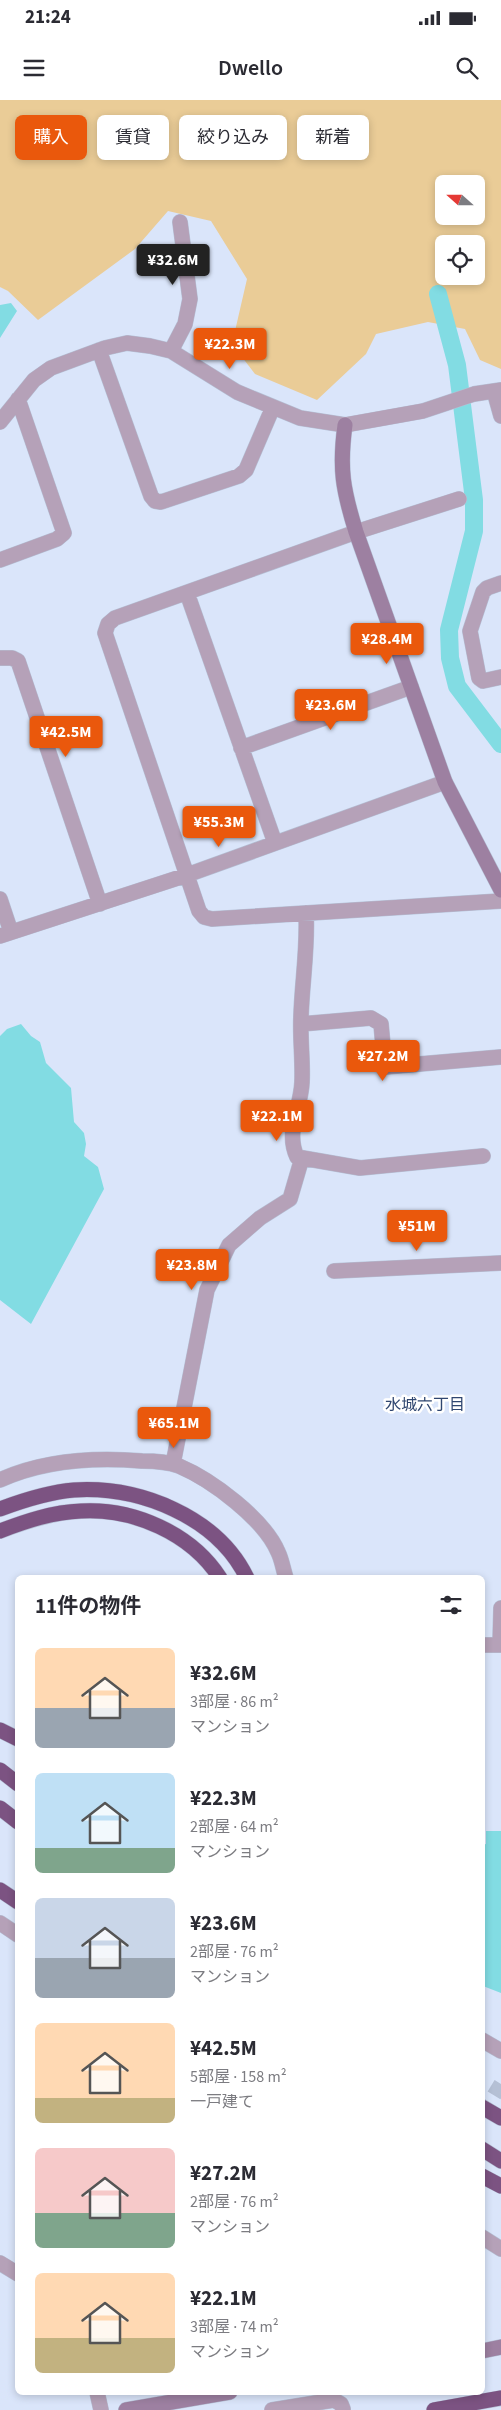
<!DOCTYPE html>
<html lang="ja">
<head>
<meta charset="utf-8">
<style>
  body { margin:0; font-family:"Source Sans 3","Noto Sans JP",sans-serif; background:#f2f2f3; color:#2b2b33; height:100vh; display:flex; flex-direction:column; font-size:19px; white-space:nowrap }
  * { box-sizing:border-box; margin:0 }
  p { font-size:16px; color:#7c7c81 }
  .icon { flex:none; width:28px; height:28px; fill:none; stroke:currentColor; stroke-width:2; stroke-linecap:round; stroke-linejoin:round }
  .map { position:relative; flex:1; overflow:hidden }
  .sheet { position:absolute; left:15px; top:1475px; width:470px; height:820px; display:flex; flex-direction:column; background:#fff; border-radius:8px; box-shadow:0 2px 8px #0003 }
  .sheet>* { flex:none }
  .guide { position:absolute; left:15px; top:15px; width:471px; height:45px; display:flex; gap:10px }
  .needle { width:32px; rotate:291deg }
  .controls { position:absolute; left:435px; top:75px; display:grid; gap:10px }
  .controls a { display:grid; place-items:center; width:50px; height:50px; border-radius:8px; background:#fff; box-shadow:0 2px 8px #0003; font-size:25px }
  .price { position:absolute; translate:-50% -42px; padding:0 11px; border-radius:5px; background:#ea580c; color:#fff; font-size:16px; line-height:32px; filter:drop-shadow(0 1px 2px #0008) }
  .price::after { content:''; position:absolute; left:50%; top:30px; width:15px; height:11px; margin-left:-8px; background:inherit; clip-path:polygon(0 0,100% 0,50% 100%) }
  .price.on { background:#222; color:#fff }
  ul { padding:0; list-style:none }
  li { display:flex; align-items:center; gap:15px; height:125px; padding:0 20px }
  li span { display:grid; place-items:center; flex:none; width:140px; height:100px; border-radius:8px; color:#555 }
  li>.icon { margin-inline-start:auto }
  span .icon { width:60px; height:60px; fill:#fffc; stroke-width:1 }
  li b { font-size:21px }
  h2 { display:flex; justify-content:space-between; align-items:center; height:60px; padding:0 20px; font-size:21px }
  .tag { padding:0 18px; border-radius:8px; background:#fff; box-shadow:0 2px 8px #0003; font-size:18px; line-height:45px }
  .tag.on { background:#ea580c; color:#fff }
  .status { display:flex; justify-content:space-between; align-items:center; height:35px; padding:0 25px; background:#fff; direction:ltr }
  .status svg { height:14px; fill:currentColor }
  header { display:flex; justify-content:space-between; align-items:center; height:65px; padding:0 20px; background:#fff; font-size:22px; font-weight:600 }
  .map>svg:first-child { display:block }
</style>
</head>
<body>
<div class="status"><b>21:24</b><svg viewBox="0 0 49 12"><path d="M0 12V9h3v3zM5 12V6h3v6zM10 12V3h3v9zM15 12V0h3v12zM26 1h20v11H26zM47 4h2v5h-2z"/></svg></div>
<header><svg class="icon" aria-label="menu" viewBox="0 0 24 24"><path d="M4 6h16M4 12h16M4 18h16"/></svg>Dwello<svg class="icon" aria-label="search" viewBox="0 0 24 24"><circle cx="10" cy="10" r="6"/><path d="M15 15l6 6"/></svg></header>
<div class="map">
<svg width="501" height="2310" viewBox="0 0 501 2310">
  <rect width="100%" height="100%" fill="#dae5fa"/>
  <path fill="#eacc97" fill-rule="evenodd" d="M 0,0 L 501,0 L 501,269 L 480,260 L 465,229 L 428,222 L 376,234 L 366,254 L 317,300 L 255,274 L 232,244 L 247,179 L 211,121 L 168,111 L 135,149 L 38,220 L 8,191 L 0,187 ZM 444,84 L 476,84 L 476,116 L 444,116 ZM 444,144 L 476,144 L 476,176 L 444,176 Z"/>
  <path fill="#82dce3" d="M 11,203 L 17,211 L 0,238 L 0,205 Z
    M 21,924 L 31,936 L 40,942 L 46,963 L 71,988 L 74,1022 L 84,1033 L 86,1044 L 84,1056 L 98,1067 L 104,1089 L 31,1224 L 0,1200 L 0,936 L 7,929 Z
    M 486,1731 L 501,1731 L 501,1893 L 483,1886 L 482,1745 L 486,1744 Z"/>
  <g fill="none" stroke-linecap="round" stroke-linejoin="round">
    <path stroke="#82dce3" stroke-width="18" d="M 438,194 L 457,265 L 474,400 L 474,431 L 449,530 L 450,558 L 457,586 L 501,644"/>
    <path stroke="#b5c0d5" stroke-width="15" stroke-dasharray="15 8" stroke-linecap="butt" d="M 482,2015 L 501,1984"/>
    <g stroke="#b5c0d5" stroke-width="16">
      <path id="street" d="M 99,250 L 151,396 L 155,401 L 161,402 L 239,376 L 246,370 L 273,307
        M 171,251 L 185,224 L 190,199 L 180,122
        M 494,291 L 501,316
        M 0,322 L 34,280 L 51,268 L 105,248 L 127,243 L 150,246 L 171,251 L 237,292 L 300,318 L 345,325 L 423,311 L 474,294 L 501,290
        M 459,399 L 356,432 L 115,518 L 108,524 L 105,533 L 199,811 L 204,817 L 212,819 L 501,801
        M 0,460 L 57,439 L 64,433 L 18,299
        M 501,483 L 487,488 L 483,492 L 470,531 L 479,578 L 483,581 L 501,577
        M 187,493 L 275,743
        M 0,558 L 12,558 L 18,561 L 100,804
        M 241,648 L 411,587
        M 0,799 L 11,832
        M 306,813 C 308,848 302,882 301,917 C 300,939 303,961 302,982 C 301,1009 285,1031 297,1057 L 360,1068 L 483,1056
        M 0,836 L 187,775 L 445,682
        M 301,924 L 371,918 L 381,924 L 385,967 L 501,957
        M 334,1171 L 501,1163
        M 173,1364 L 207,1190 L 229,1145 L 260,1118 L 290,1099 L 302,1058
        M 0,1380 C 44,1360 94,1357 142,1361 C 154,1361 168,1362 179,1366 C 212,1380 264,1419 278,1452 C 282,1460 283,1469 286,1478
        M 482,1545 L 501,1545
        M 500,1545 L 501,1508
        M 0,1823 L 18,1835
        M 482,1940 L 501,1951
        M 482,2137 L 501,2149
        M 0,2163 L 18,2174
        M 97,2292 L 101,2310
        M 272,2310 L 334,2300 L 341,2304 L 343,2309"/>
    </g>
    <g stroke="#b5c0d5" stroke-width="16">
      <path id="secondary" d="M 345,325 C 339,369 343,390 356,432 L 445,682 L 501,790
        M 482,2251 L 501,2247
        M 126,2310 L 230,2292"/>
    </g>
    <g stroke="#b5c0d5" stroke-width="16">
      <path id="highway" d="M 0,1409 C 24,1400 49,1392 74,1390 C 139,1386 217,1416 247,1478
        M 0,1431 C 26,1421 53,1412 81,1411 C 133,1408 191,1433 220,1478
        M 0,1630 L 18,1639
        M 0,1670 L 18,1684
        M 0,1708 L 18,1722
        M 0,1790 L 18,1802
        M 482,2007 L 501,2018
        M 482,2049 L 501,2061
        M 482,2076 L 501,2086
        M 434,2310 L 501,2298"/>
    </g>
    <use href="#street" stroke="#b5a1b8" stroke-width="15"/>
    <use href="#secondary" stroke="#9d80a1" stroke-width="15"/>
    <use href="#highway" stroke="#7c5382" stroke-width="15"/>
  </g>
  <g text-anchor="middle" dominant-baseline="central" stroke-width="5" stroke-linejoin="round" paint-order="stroke">
    <g font-size="16" fill="#2f4670" stroke="#fff">
      <text x="425" y="1305">水城六丁目</text>
    </g>
  </g>
</svg>
<div class="controls">
<a><svg class="needle" viewBox="-14 -14 28 28"><path d="M0-13l5 13h-10z" fill="#e53935"/><path d="M0 13l5-13h-10z" fill="#7c7c81"/></svg></a>
<a><svg class="icon" aria-label="locate" viewBox="0 0 24 24"><circle cx="12" cy="12" r="6"/><path d="M12 2v4M12 18v4M2 12h4M18 12h4"/></svg></a>
</div>
<b class="price on" style="left:173px;top:186px">¥32.6M</b>
<b class="price" style="left:230px;top:270px">¥22.3M</b>
<b class="price" style="left:387px;top:565px">¥28.4M</b>
<b class="price" style="left:331px;top:631px">¥23.6M</b>
<b class="price" style="left:66px;top:658px">¥42.5M</b>
<b class="price" style="left:219px;top:748px">¥55.3M</b>
<b class="price" style="left:383px;top:982px">¥27.2M</b>
<b class="price" style="left:277px;top:1042px">¥22.1M</b>
<b class="price" style="left:417px;top:1152px">¥51M</b>
<b class="price" style="left:192px;top:1191px">¥23.8M</b>
<b class="price" style="left:174px;top:1349px">¥65.1M</b>
<div class="guide">
<a class="tag on">購入</a>
<a class="tag">賃貸</a>
<a class="tag">絞り込み</a>
<a class="tag">新着</a>
</div>
<section class="sheet">
<h2>11件の物件<svg class="icon" aria-label="filters" viewBox="0 0 24 24"><path d="M4 7h16M4 17h16"/><circle cx="9" cy="7" r="2"/><circle cx="15" cy="17" r="2"/></svg></h2>
<ul>
<li><span style="background:linear-gradient(#ffd9b3 60%,#9aa5b1 0)"><svg class="icon" aria-label="home" viewBox="0 0 24 24"><path d="M3 11l9-7 9 7M6 9v11h12V9"/></svg></span><div><b>¥32.6M</b><p>3部屋 · 86 m²</p><p>マンション</p></div></li>
<li><span style="background:linear-gradient(#bfe0f5 75%,#7fa58c 0)"><svg class="icon" aria-label="home" viewBox="0 0 24 24"><path d="M3 11l9-7 9 7M6 9v11h12V9"/></svg></span><div><b>¥22.3M</b><p>2部屋 · 64 m²</p><p>マンション</p></div></li>
<li><span style="background:linear-gradient(#c9d6e8 60%,#9aa5b1 0)"><svg class="icon" aria-label="home" viewBox="0 0 24 24"><path d="M3 11l9-7 9 7M6 9v11h12V9"/></svg></span><div><b>¥23.6M</b><p>2部屋 · 76 m²</p><p>マンション</p></div></li>
<li><span style="background:linear-gradient(#ffd9b3 75%,#c2b280 0)"><svg class="icon" aria-label="home" viewBox="0 0 24 24"><path d="M3 11l9-7 9 7M6 9v11h12V9"/></svg></span><div><b>¥42.5M</b><p>5部屋 · 158 m²</p><p>一戸建て</p></div></li>
<li><span style="background:linear-gradient(#f6c9c9 65%,#7fa58c 0)"><svg class="icon" aria-label="home" viewBox="0 0 24 24"><path d="M3 11l9-7 9 7M6 9v11h12V9"/></svg></span><div><b>¥27.2M</b><p>2部屋 · 76 m²</p><p>マンション</p></div></li>
<li><span style="background:linear-gradient(#ffd9b3 65%,#c2b280 0)"><svg class="icon" aria-label="home" viewBox="0 0 24 24"><path d="M3 11l9-7 9 7M6 9v11h12V9"/></svg></span><div><b>¥22.1M</b><p>3部屋 · 74 m²</p><p>マンション</p></div></li>
</ul>
</section>
</div>
</body>
</html>
